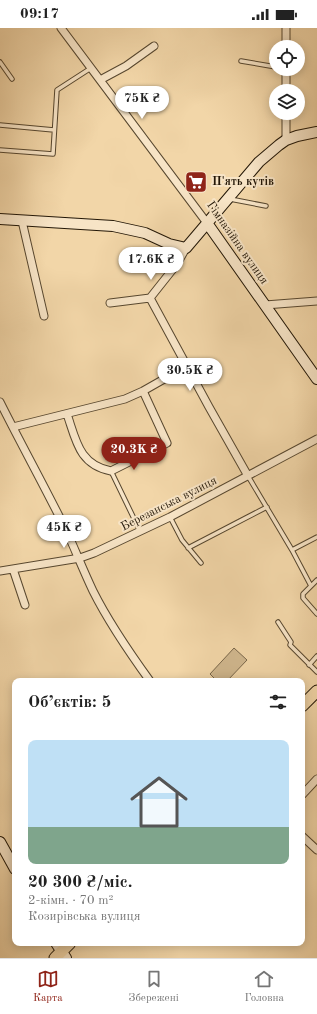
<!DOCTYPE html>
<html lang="uk">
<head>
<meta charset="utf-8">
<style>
  body { margin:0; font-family:"Old Standard TT",serif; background:#f2f2f2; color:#222; height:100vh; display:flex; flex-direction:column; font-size:15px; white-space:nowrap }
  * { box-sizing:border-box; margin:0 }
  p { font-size:13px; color:#767676 }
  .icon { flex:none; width:22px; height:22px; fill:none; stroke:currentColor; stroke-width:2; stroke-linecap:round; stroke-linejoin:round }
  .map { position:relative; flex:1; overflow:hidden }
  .sheet { position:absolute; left:12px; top:650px; width:293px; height:268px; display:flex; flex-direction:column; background:#fff; border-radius:8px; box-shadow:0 2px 10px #0003 }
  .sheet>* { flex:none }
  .controls { position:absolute; left:269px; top:12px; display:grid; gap:8px }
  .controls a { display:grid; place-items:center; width:36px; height:36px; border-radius:50%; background:#fff; box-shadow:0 2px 10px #0003; font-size:20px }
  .price { position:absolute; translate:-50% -34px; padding:0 9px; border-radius:14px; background:#fff; color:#222; font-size:13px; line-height:26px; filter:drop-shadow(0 1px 2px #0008) }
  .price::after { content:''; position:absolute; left:50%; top:24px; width:12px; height:9px; margin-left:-6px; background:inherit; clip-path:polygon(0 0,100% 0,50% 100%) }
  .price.selected { background:#8f2418; color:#fff }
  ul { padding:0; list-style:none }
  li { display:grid; align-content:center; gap:8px; height:212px; padding:0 16px }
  li span { display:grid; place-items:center; height:124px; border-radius:8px; color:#555 }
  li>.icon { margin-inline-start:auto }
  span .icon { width:72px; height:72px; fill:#fffc; stroke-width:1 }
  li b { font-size:17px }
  h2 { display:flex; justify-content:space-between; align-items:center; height:48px; padding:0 16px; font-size:17px }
  .status { display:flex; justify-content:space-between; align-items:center; height:28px; padding:0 20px; background:#fff; direction:ltr }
  .status svg { height:11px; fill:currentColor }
  .tabs { display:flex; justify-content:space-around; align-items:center; height:56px; border-top:1px solid #e0e0e0; background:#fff; font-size:11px; color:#767676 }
  .tabs a { display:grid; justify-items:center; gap:2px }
  .tabs .selected { color:#8f2418 }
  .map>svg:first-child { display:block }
</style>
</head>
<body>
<div class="status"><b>09:17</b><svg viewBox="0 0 49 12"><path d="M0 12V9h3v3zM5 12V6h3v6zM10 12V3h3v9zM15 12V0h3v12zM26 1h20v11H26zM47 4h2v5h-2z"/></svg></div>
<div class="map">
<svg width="317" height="930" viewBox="0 0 317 930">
  <rect width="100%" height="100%" fill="#f2d6a8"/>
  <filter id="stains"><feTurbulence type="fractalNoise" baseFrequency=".005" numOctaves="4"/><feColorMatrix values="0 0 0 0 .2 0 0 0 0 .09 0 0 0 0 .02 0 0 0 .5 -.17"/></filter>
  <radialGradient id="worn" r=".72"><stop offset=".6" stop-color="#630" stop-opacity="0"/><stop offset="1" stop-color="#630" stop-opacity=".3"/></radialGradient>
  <path fill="#cfb68d" stroke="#79664a" d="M 234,620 L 247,632 L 227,653 L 217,653 L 210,646 Z"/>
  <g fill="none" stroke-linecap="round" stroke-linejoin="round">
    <g stroke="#57472f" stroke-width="5.5">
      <path id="lane" d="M 241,33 L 276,39
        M 0,34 L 12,51
        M 0,97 L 54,102
        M 0,122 L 53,126 L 57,62 L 91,40
        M 230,171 L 266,178
        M 111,443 L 140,503
        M 248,448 L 292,522 L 311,558
        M 170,489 L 182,512 L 201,535
        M 188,520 L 267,479
        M 292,522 L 317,509
        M 317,552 L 303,566 L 303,570 L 317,586
        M 278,594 L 291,614 L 290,617 L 317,644
        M 309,637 L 317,628"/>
    </g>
    <g stroke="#57472f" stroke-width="9">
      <path id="street" d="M 61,0 L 207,195
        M 286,0 L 286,19
        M 286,41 L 286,63
        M 100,52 L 126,38 L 154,18
        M 286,85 L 286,112
        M 22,193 L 44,288
        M 150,270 L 209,379 L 248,448
        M 110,275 L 150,270 L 177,236 L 186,220
        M 265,277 L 317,273
        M 0,374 C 22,418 46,461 67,504 C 76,524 84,544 93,563 C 109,595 129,624 150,653
        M 67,386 C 76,412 79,437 111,443 L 167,415 L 143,363
        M 13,399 L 125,371 L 143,363 L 187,338
        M 13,541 L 25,577
        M 0,543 L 80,530 L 94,525 L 170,489 L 317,411
        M 302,767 L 317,751
        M 302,808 L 317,822"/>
    </g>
    <g stroke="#231707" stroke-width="12">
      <path id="secondary" d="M 0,191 L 113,198 L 145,205 L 169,216 L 186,220 L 259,134 L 279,117 L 286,112 L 297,108 L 317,104
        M 207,195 L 317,351
        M 0,814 L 15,841
        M 56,915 L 66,930"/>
    </g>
    <g stroke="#231707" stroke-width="13">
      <path id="primary" d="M 302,678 L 317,663
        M 55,930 L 70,915"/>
    </g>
    <use href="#lane" stroke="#f7e4c6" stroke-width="3.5"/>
    <use href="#street" stroke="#f7e4c6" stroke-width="7"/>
    <use href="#secondary" stroke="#f7e4c6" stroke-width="10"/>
    <use href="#primary" stroke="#f2d6a8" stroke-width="11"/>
  </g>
  <defs>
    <g id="supermarket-square" transform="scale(1.15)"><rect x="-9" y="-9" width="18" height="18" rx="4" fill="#8f2418" stroke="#f7e4c6"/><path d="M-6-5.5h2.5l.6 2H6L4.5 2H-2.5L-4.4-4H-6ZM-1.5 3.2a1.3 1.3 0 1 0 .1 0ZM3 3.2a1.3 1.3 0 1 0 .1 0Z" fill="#fff"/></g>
  </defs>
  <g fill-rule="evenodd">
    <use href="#supermarket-square" x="196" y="154"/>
  </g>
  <g text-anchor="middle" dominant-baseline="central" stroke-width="4" stroke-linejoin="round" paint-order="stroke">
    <g font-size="12" font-weight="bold" fill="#231707" stroke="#f7e4c6" text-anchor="start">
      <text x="212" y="154">П'ять кутів</text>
    </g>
    <g font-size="12" fill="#231707" stroke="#f7e4c6">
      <text transform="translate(237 215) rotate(55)">Гімназійна вулиця</text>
      <text transform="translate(169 476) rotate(-27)">Березанська вулиця</text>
    </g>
  </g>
  <rect width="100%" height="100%" filter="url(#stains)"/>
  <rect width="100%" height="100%" fill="url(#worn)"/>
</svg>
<div class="controls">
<a><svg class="icon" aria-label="locate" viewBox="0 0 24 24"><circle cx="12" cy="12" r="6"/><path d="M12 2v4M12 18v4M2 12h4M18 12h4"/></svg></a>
<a><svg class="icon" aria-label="layers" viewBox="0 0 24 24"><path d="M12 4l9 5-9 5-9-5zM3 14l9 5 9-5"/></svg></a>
</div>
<b class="price" style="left:142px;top:92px">75K ₴</b>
<b class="price" style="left:151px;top:253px">17.6K ₴</b>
<b class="price" style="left:190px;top:364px">30.5K ₴</b>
<b class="price selected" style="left:134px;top:443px">20.3K ₴</b>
<b class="price" style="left:64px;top:521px">45K ₴</b>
<section class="sheet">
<h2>Об’єктів: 5<svg class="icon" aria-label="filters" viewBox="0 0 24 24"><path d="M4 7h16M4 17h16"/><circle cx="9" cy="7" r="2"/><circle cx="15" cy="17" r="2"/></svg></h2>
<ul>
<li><span style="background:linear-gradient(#bfe0f5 70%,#7fa58c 0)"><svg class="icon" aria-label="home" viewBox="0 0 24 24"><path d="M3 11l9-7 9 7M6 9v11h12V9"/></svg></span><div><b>20 300 ₴/міс.</b><p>2-кімн. · 70 m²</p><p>Козирівська вулиця</p></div></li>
</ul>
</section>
</div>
<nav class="tabs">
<a class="selected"><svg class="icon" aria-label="map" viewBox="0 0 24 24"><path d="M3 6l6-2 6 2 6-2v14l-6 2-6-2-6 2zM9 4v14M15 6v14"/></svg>Карта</a>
<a><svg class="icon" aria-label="saved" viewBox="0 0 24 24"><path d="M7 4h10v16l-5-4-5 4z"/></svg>Збережені</a>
<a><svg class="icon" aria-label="home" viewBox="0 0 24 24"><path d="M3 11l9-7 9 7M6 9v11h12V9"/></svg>Головна</a>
</nav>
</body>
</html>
